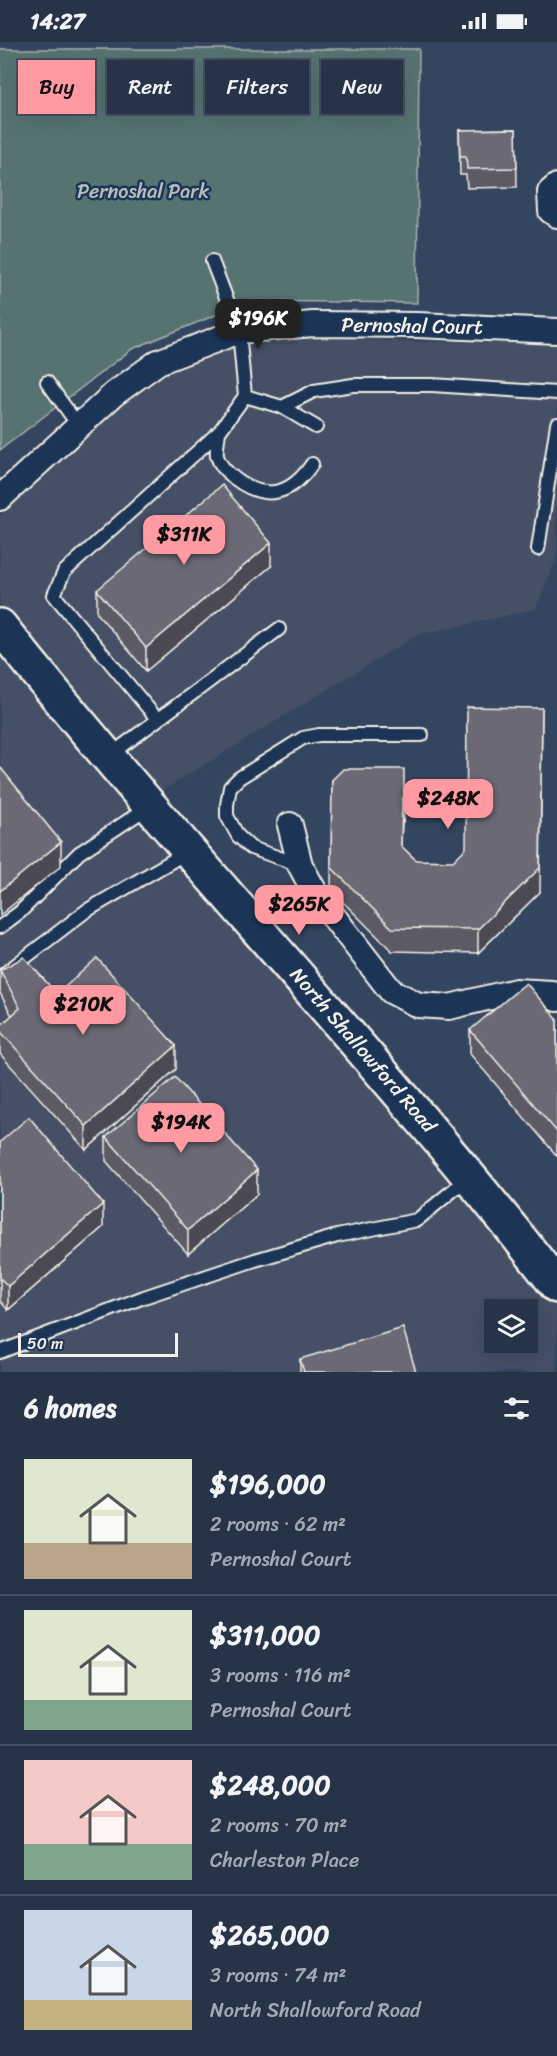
<!DOCTYPE html>
<html lang="en">
<head>
<meta charset="utf-8">
<style>
  body { margin:0; font-family:Sriracha,sans-serif; background:#2f3c4f; color:#f1f3f6; height:100vh; display:flex; flex-direction:column; font-size:22px; white-space:nowrap }
  * { box-sizing:border-box; margin:0 }
  p { font-size:20px; color:#a4aab4 }
  .icon { flex:none; width:33px; height:33px; fill:none; stroke:currentColor; stroke-width:2; stroke-linecap:round; stroke-linejoin:round }
  .map { position:relative; height:1330px; overflow:hidden }
  .details { display:flex; flex-direction:column; background:#273448; flex:1 }
  .details>* { flex:none }
  .hud { position:absolute; left:18px; top:18px; width:522px; height:54px; display:flex; gap:12px }
  .tools { position:absolute; left:484px; top:1257px; display:grid; gap:12px }
  .tools a { display:grid; place-items:center; width:54px; height:54px; border-radius:0px; background:#273448; box-shadow:0 6px 24px #0002,0 0 0 2px #434f60; font-size:30px }
  .scale { position:absolute; left:18px; bottom:15px; width:160px; box-sizing:border-box; padding-left:6px; border:3px solid #f4f1e8; border-top:0; font-size:16px; line-height:21px; white-space:nowrap; color:#f4f1e8; -webkit-text-stroke:4px #1d3557; paint-order:stroke }
  .price { position:absolute; translate:-50% -51px; padding:0 14px; border-radius:12px; background:#ff9aa2; color:#111; font-size:20px; line-height:39px; filter:drop-shadow(0 2px 3px #0008) }
  .price::after { content:''; position:absolute; left:50%; top:36px; width:18px; height:14px; margin-left:-9px; background:inherit; clip-path:polygon(0 0,100% 0,50% 100%) }
  .price.on { background:#222; color:#fff }
  ul { padding:0; list-style:none }
  li { display:flex; align-items:center; gap:18px; height:150px; padding:0 24px }
  li+li { border-top:2px solid #434f60 }
  li span { display:grid; place-items:center; flex:none; width:168px; height:120px; border-radius:0px; color:#555 }
  li>.icon { margin-inline-start:auto }
  span .icon { width:72px; height:72px; fill:#fffc; stroke-width:1 }
  li b { font-size:26px }
  h2 { display:flex; justify-content:space-between; align-items:center; height:72px; padding:0 24px; font-size:26px }
  .tag { padding:0 21px; border-radius:0px; background:#273448; box-shadow:0 6px 24px #0002,0 0 0 2px #434f60; font-size:21px; line-height:54px }
  .tag.on { background:#ff9aa2; color:#111 }
  .status { display:flex; justify-content:space-between; align-items:center; height:42px; padding:0 30px; background:#273448; direction:ltr }
  .status svg { height:16px; fill:currentColor }
  .map>svg:first-child { display:block }
</style>
</head>
<body>
<div class="status"><b>14:27</b><svg viewBox="0 0 49 12"><path d="M0 12V9h3v3zM5 12V6h3v6zM10 12V3h3v9zM15 12V0h3v12zM26 1h20v11H26zM47 4h2v5h-2z"/></svg></div>
<div class="map">
<svg width="557" height="1330" viewBox="0 0 557 1330">
  <rect width="100%" height="100%" fill="#344560"/>
  <filter id="ink" filterUnits="userSpaceOnUse"><feTurbulence type="fractalNoise" baseFrequency=".0167" numOctaves="2"/><feDisplacementMap in="SourceGraphic" scale="12" xChannelSelector="R" yChannelSelector="G"/><feConvolveMatrix kernelMatrix="1 2 1 2 8 2 1 2 1" color-interpolation-filters="sRGB"/></filter>
  <g filter="url(#ink)">
    <path fill="#445066" fill-rule="evenodd" d="M 225,292 L 420,300 L 557,301 L 557,514 L 536,567 L 417,593 L 142,761 L 557,1252 L 557,1330 L 0,1330 L 0,474 L 117,365 ZM 495,1268 L 528,1268 L 528,1300 L 495,1300 Z"/>
    <path fill="#577371" stroke="#a6b2ac" stroke-width="1.5" d="M 0,7 L 419,7 L 417,261 L 250,259 L 132,307 L 0,408 Z"/>
    <g fill="none" stroke-linecap="round" stroke-linejoin="round">
      <g stroke="#f4f1e8" stroke-width="16">
        <path id="lane" d="M 212,219 L 239,289 L 245,354 L 282,365 L 314,349 L 353,343 L 432,343 L 557,351
          M 47,340 L 78,383
          M 282,365 L 316,385
          M 219,390 C 218,398 216,407 217,414 C 220,424 226,429 234,436 C 265,460 291,453 312,422
          M 538,507 L 557,382
          M 157,677 L 54,553 L 64,530 L 219,390 L 245,354
          M 109,714 L 279,587
          M 300,823 L 251,806 L 238,794 L 227,774 L 227,763 L 230,745 L 239,736 L 303,696 L 319,693 L 422,693
          M 0,885 L 20,870 L 79,811 L 150,764
          M 0,935 L 86,869 L 189,809
          M 0,1310 L 144,1255 L 255,1218 L 337,1194 L 417,1178 L 469,1135"/>
      </g>
      <g stroke="#f4f1e8" stroke-width="28">
        <path id="street" d="M 557,144 L 550,150 L 551,169 L 557,173
          M 0,456 L 114,352 L 158,320 L 239,289 L 313,282 L 417,283 L 557,289
          M 290,783 L 300,823 L 316,852 L 391,949 L 418,963 L 449,965 L 516,949 L 552,951 L 557,957"/>
      </g>
      <g stroke="#f4f1e8" stroke-width="38">
        <path id="secondary" d="M 0,584 C 180,809 380,1016 557,1244"/>
      </g>
      <use href="#lane" stroke="#1d3557" stroke-width="12"/>
      <use href="#street" stroke="#1d3557" stroke-width="24"/>
      <use href="#secondary" stroke="#1d3557" stroke-width="33"/>
    </g>
    <path fill="#5c5a65" stroke="#f4f1e8" stroke-width="1.5" d="M 516,87 L 517,145 L 467,146 L 466,133 L 460,133 L 459,88 Z
      M 271,524 L 146,629 L 97,571 L 97,548 Z
      M 332,738 L 404,778 L 402,781 L 401,804 L 416,818 L 540,850 L 478,911 L 392,909 L 331,848 Z
      M 0,928 L 57,952 L 176,1027 L 86,1108 L 0,1012 L 0,984 L 12,974 L 0,951 Z
      M 557,977 L 557,1114 L 470,1012 L 470,988 Z
      M 106,1095 L 257,1152 L 188,1212 L 106,1119 Z
      M 0,1100 L 103,1185 L 8,1268 L 0,1259 Z
      M 300,1317 L 416,1330 L 300,1330 Z"/>
    <path fill="#4b4a52" stroke="#f4f1e8" stroke-width="1.5" d="M 271,501 L 271,524 L 146,629 L 146,606 Z
      M 542,666 L 540,850 L 478,911 L 478,887 Z
      M 404,751 L 404,778 L 402,781 L 402,757 Z
      M 61,800 L 61,824 L 0,873 L 0,849 Z
      M 176,1004 L 176,1027 L 86,1108 L 86,1084 Z
      M 257,1128 L 257,1152 L 188,1212 L 188,1188 Z
      M 103,1162 L 103,1185 L 8,1268 L 8,1244 Z"/>
    <path fill="#6b6975" stroke="#f4f1e8" stroke-width="1.5" d="M 516,87 L 517,126 L 467,127 L 466,114 L 460,114 L 459,88 Z
      M 222,443 L 271,501 L 146,606 L 97,548 Z
      M 467,665 L 542,666 L 540,826 L 478,887 L 392,886 L 331,825 L 332,738 L 343,727 L 404,727 L 404,755 L 402,757 L 401,804 L 416,818 L 453,819 L 466,806 Z
      M 0,725 L 61,800 L 0,849 Z
      M 24,915 L 57,952 L 97,916 L 176,1004 L 86,1084 L 0,989 L 0,984 L 20,966 L 0,928 Z
      M 526,941 L 557,977 L 557,1090 L 470,988 Z
      M 175,1035 L 257,1128 L 188,1188 L 106,1095 Z
      M 29,1075 L 103,1162 L 8,1244 L 0,1236 L 0,1100 Z
      M 403,1286 L 416,1330 L 304,1330 L 300,1317 Z"/>
  </g>
  <g text-anchor="middle" dominant-baseline="central" stroke-width="5" stroke-linejoin="round" paint-order="stroke">
    <g font-size="20" fill="#b5bfb8" stroke="#1d3557">
      <text x="143" y="149">Pernoshal Park</text>
    </g>
    <g font-size="20" fill="#f4f1e8" stroke="#1d3557">
      <text transform="translate(412 284) rotate(1)">Pernoshal Court</text>
      <text transform="translate(363 1008) rotate(49)">North Shallowford Road</text>
    </g>
  </g>
</svg>
<div class="tools">
<a><svg class="icon" aria-label="layers" viewBox="0 0 24 24"><path d="M12 4l9 5-9 5-9-5zM3 14l9 5 9-5"/></svg></a>
</div>
<div class="scale">50 m</div>
<b class="price on" style="left:258px;top:308px">$196K</b>
<b class="price" style="left:184px;top:524px">$311K</b>
<b class="price" style="left:448px;top:788px">$248K</b>
<b class="price" style="left:299px;top:894px">$265K</b>
<b class="price" style="left:83px;top:994px">$210K</b>
<b class="price" style="left:181px;top:1112px">$194K</b>
<div class="hud">
<a class="tag on">Buy</a>
<a class="tag">Rent</a>
<a class="tag">Filters</a>
<a class="tag">New</a>
</div>
</div>
<section class="details">
<h2>6 homes<svg class="icon" aria-label="filters" viewBox="0 0 24 24"><path d="M4 7h16M4 17h16"/><circle cx="9" cy="7" r="2"/><circle cx="15" cy="17" r="2"/></svg></h2>
<ul>
<li><span style="background:linear-gradient(#dfe7d0 70%,#b9a48a 0)"><svg class="icon" aria-label="home" viewBox="0 0 24 24"><path d="M3 11l9-7 9 7M6 9v11h12V9"/></svg></span><div><b>$196,000</b><p>2 rooms · 62 m²</p><p>Pernoshal Court</p></div></li>
<li><span style="background:linear-gradient(#dfe7d0 75%,#7fa58c 0)"><svg class="icon" aria-label="home" viewBox="0 0 24 24"><path d="M3 11l9-7 9 7M6 9v11h12V9"/></svg></span><div><b>$311,000</b><p>3 rooms · 116 m²</p><p>Pernoshal Court</p></div></li>
<li><span style="background:linear-gradient(#f6c9c9 70%,#7fa58c 0)"><svg class="icon" aria-label="home" viewBox="0 0 24 24"><path d="M3 11l9-7 9 7M6 9v11h12V9"/></svg></span><div><b>$248,000</b><p>2 rooms · 70 m²</p><p>Charleston Place</p></div></li>
<li><span style="background:linear-gradient(#c9d6e8 75%,#c2b280 0)"><svg class="icon" aria-label="home" viewBox="0 0 24 24"><path d="M3 11l9-7 9 7M6 9v11h12V9"/></svg></span><div><b>$265,000</b><p>3 rooms · 74 m²</p><p>North Shallowford Road</p></div></li>
</ul>
</section>
</body>
</html>
